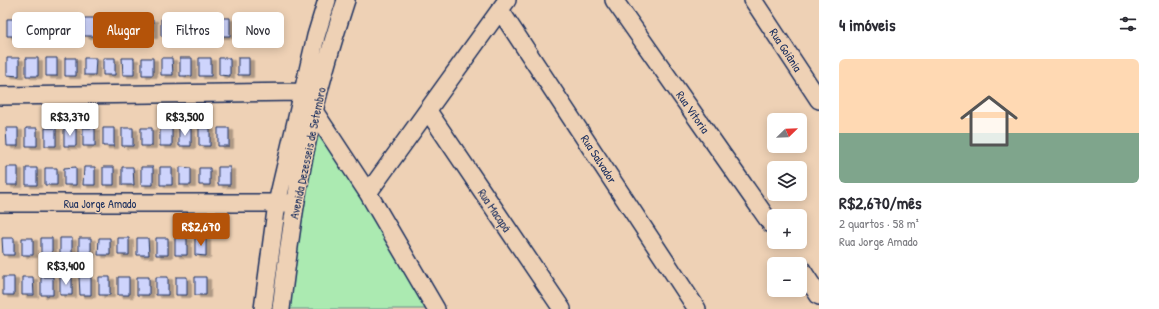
<!DOCTYPE html>
<html lang="pt">
<head>
<meta charset="utf-8">
<style>
  body { margin:0; font-family:"Patrick Hand",sans-serif; background:#f7f7f7; color:#2b2b33; height:100vh; display:flex; flex-direction:column; font-size:15px; white-space:nowrap }
  * { box-sizing:border-box; margin:0 }
  p { font-size:13px; color:#7c7c81 }
  .icon { flex:none; width:22px; height:22px; fill:none; stroke:currentColor; stroke-width:2; stroke-linecap:round; stroke-linejoin:round }
  .map { position:relative; flex:1; overflow:hidden }
  .sheet { display:flex; flex-direction:column; background:#fff; width:340px }
  .sheet>* { flex:none }
  .hud { position:absolute; left:12px; top:12px; width:380px; height:36px; display:flex; gap:8px }
  .needle { width:26px; rotate:67deg }
  .tools { position:absolute; left:767px; top:113px; display:grid; gap:8px }
  .tools a { display:grid; place-items:center; width:40px; height:40px; border-radius:6px; background:#fff; box-shadow:0 2px 10px #0003; font-size:20px }
  .price { position:absolute; translate:-50% -34px; padding:0 9px; border-radius:4px; background:#fff; color:#222; font-size:13px; line-height:26px; filter:drop-shadow(0 1px 2px #0008) }
  .price::after { content:''; position:absolute; left:50%; top:24px; width:12px; height:9px; margin-left:-6px; background:inherit; clip-path:polygon(0 0,100% 0,50% 100%) }
  .price.current { background:#b45309; color:#fff }
  ul { padding:0; list-style:none }
  li { display:grid; align-content:center; gap:8px; height:212px; padding:0 20px }
  li+li { border-top:1px solid #e1e1e2 }
  li span { display:grid; place-items:center; height:124px; border-radius:6px; color:#555 }
  li>.icon { margin-inline-start:auto }
  span .icon { width:72px; height:72px; fill:#fffc; stroke-width:1 }
  li b { font-size:17px }
  h2 { display:flex; justify-content:space-between; align-items:center; height:48px; padding:0 20px; font-size:17px }
  .pill { padding:0 14px; border-radius:6px; background:#fff; box-shadow:0 2px 10px #0003; font-size:14px; line-height:36px }
  .pill.current { background:#b45309; color:#fff }
  main { display:flex; flex:1; min-height:0 }
  .map>svg:first-child { display:block }
</style>
</head>
<body>
<main>
<div class="map">
<svg width="819" height="309" viewBox="0 0 819 309">
  <defs>
    <filter id="shadow"><feDropShadow dx="4.5" dy="2.5" stdDeviation="0" flood-color="#0004"/></filter>
  </defs>
  <rect width="100%" height="100%" fill="#eed1b5"/>
  <filter id="ink" filterUnits="userSpaceOnUse"><feTurbulence type="fractalNoise" baseFrequency=".025" numOctaves="2"/><feDisplacementMap in="SourceGraphic" scale="8" xChannelSelector="R" yChannelSelector="G"/><feConvolveMatrix kernelMatrix="1 2 1 2 8 2 1 2 1" color-interpolation-filters="sRGB"/></filter>
  <g filter="url(#ink)">
    <path fill="#abeab1" stroke="#638c88" d="M 314,111 L 436,309 L 284,309 Z"/>
    <path fill="#ced4fc" stroke="#1b2f5e" filter="url(#shadow)" d="M 45,18 L 57,18 L 57,36 L 45,36 Z
      M 65,18 L 76,18 L 76,36 L 65,36 Z
      M 84,18 L 95,18 L 96,36 L 84,36 Z
      M 103,18 L 115,18 L 115,36 L 103,36 Z
      M 122,18 L 134,19 L 134,36 L 122,36 Z
      M 172,18 L 172,36 L 161,36 L 161,19 Z
      M 180,18 L 191,18 L 191,36 L 180,36 Z
      M 199,18 L 211,18 L 211,36 L 199,36 Z
      M 218,18 L 230,18 L 230,36 L 219,36 Z
      M 238,18 L 249,18 L 249,36 L 238,36 Z
      M 7,19 L 18,19 L 19,36 L 7,36 Z
      M 26,19 L 38,19 L 38,36 L 26,36 Z
      M 141,19 L 153,19 L 153,36 L 142,36 Z
      M 7,58 L 19,58 L 19,76 L 7,75 Z
      M 26,58 L 38,58 L 38,76 L 26,76 Z
      M 46,58 L 57,58 L 57,76 L 46,76 Z
      M 65,58 L 76,58 L 76,76 L 65,76 Z
      M 84,58 L 96,58 L 95,75 L 84,75 Z
      M 103,58 L 115,58 L 115,75 L 103,75 Z
      M 122,58 L 134,58 L 134,75 L 123,75 Z
      M 142,58 L 153,58 L 153,75 L 142,75 Z
      M 161,58 L 172,58 L 173,75 L 161,75 Z
      M 180,58 L 192,58 L 192,76 L 180,76 Z
      M 199,58 L 211,58 L 211,76 L 199,76 Z
      M 219,58 L 230,58 L 230,76 L 219,75 Z
      M 238,58 L 249,58 L 249,75 L 238,75 Z
      M 6,128 L 18,128 L 18,146 L 7,146 Z
      M 26,128 L 37,128 L 37,146 L 26,146 Z
      M 45,128 L 56,128 L 56,146 L 45,146 Z
      M 64,128 L 76,128 L 76,146 L 64,146 Z
      M 83,128 L 95,128 L 95,146 L 83,146 Z
      M 103,128 L 114,128 L 114,146 L 103,146 Z
      M 122,128 L 133,128 L 133,146 L 122,146 Z
      M 141,128 L 152,128 L 152,146 L 141,146 Z
      M 160,128 L 172,128 L 172,146 L 160,146 Z
      M 179,128 L 191,128 L 191,146 L 179,146 Z
      M 199,128 L 210,128 L 210,146 L 199,146 Z
      M 218,128 L 229,128 L 229,146 L 218,146 Z
      M 7,167 L 18,167 L 18,185 L 7,185 Z
      M 76,167 L 76,185 L 64,185 L 64,168 Z
      M 84,167 L 95,167 L 95,185 L 83,185 Z
      M 103,167 L 114,167 L 114,185 L 103,185 Z
      M 122,167 L 133,167 L 134,185 L 122,185 Z
      M 141,167 L 153,167 L 153,185 L 141,185 Z
      M 160,167 L 172,167 L 172,185 L 160,185 Z
      M 180,167 L 191,168 L 191,185 L 180,185 Z
      M 218,167 L 230,167 L 230,185 L 218,185 Z
      M 26,168 L 37,168 L 37,185 L 26,185 Z
      M 45,168 L 57,168 L 57,185 L 45,185 Z
      M 199,168 L 210,168 L 210,185 L 199,185 Z
      M 2,238 L 14,238 L 14,255 L 3,255 Z
      M 22,238 L 33,238 L 33,255 L 22,255 Z
      M 41,238 L 52,238 L 52,256 L 41,256 Z
      M 60,238 L 72,238 L 72,256 L 60,256 Z
      M 79,238 L 91,238 L 91,255 L 79,255 Z
      M 99,238 L 110,238 L 110,255 L 98,255 Z
      M 118,238 L 129,238 L 129,255 L 118,255 Z
      M 137,238 L 148,238 L 149,255 L 137,255 Z
      M 156,238 L 168,238 L 168,255 L 156,255 Z
      M 175,238 L 187,238 L 187,255 L 175,255 Z
      M 195,238 L 206,238 L 206,256 L 195,255 Z
      M 3,277 L 14,277 L 14,295 L 3,295 Z
      M 22,277 L 33,277 L 34,295 L 22,295 Z
      M 41,277 L 53,277 L 53,295 L 41,295 Z
      M 60,277 L 72,277 L 72,295 L 60,295 Z
      M 79,277 L 91,277 L 91,295 L 80,295 Z
      M 99,277 L 110,277 L 110,295 L 99,295 Z
      M 118,277 L 129,277 L 129,295 L 118,295 Z
      M 137,277 L 149,277 L 149,295 L 137,295 Z
      M 156,277 L 168,277 L 168,295 L 156,295 Z
      M 176,277 L 187,277 L 187,295 L 176,295 Z
      M 195,277 L 206,277 L 206,295 L 195,295 Z"/>
    <g fill="none" stroke-linecap="round" stroke-linejoin="round">
      <g stroke="#1b2f5e" stroke-width="20">
        <path id="street" d="M 614,0 L 771,224
          M 753,0 L 819,100
          M 500,10 L 697,309
          M 0,96 L 303,92
          M 314,111 L 368,193 L 436,309
          M 428,111 L 562,309
          M 368,193 L 507,0
          M 0,203 L 288,203
          M 800,267 L 819,296
          M 263,309 L 277,203 L 316,36 L 327,0
          M 281,309 C 289,243 298,176 314,111 C 323,74 334,37 346,0"/>
      </g>
      <use href="#street" stroke="#eed1b5" stroke-width="17"/>
    </g>
  </g>
  <g text-anchor="middle" dominant-baseline="central" stroke-width="3" stroke-linejoin="round" paint-order="stroke">
    <g font-size="12" fill="#1b2f5e" stroke="#eed1b5">
      <text transform="translate(786 50) rotate(57)">Rua Goiânia</text>
      <text transform="translate(693 112) rotate(55)">Rua Vitoria</text>
      <text transform="translate(307 153) rotate(-78)">Avenida Dezesseis de Setembro</text>
      <text transform="translate(599 159) rotate(57)">Rua Salvador</text>
      <text x="100" y="203">Rua Jorge Amado</text>
      <text transform="translate(495 210) rotate(56)">Rua Macapá</text>
    </g>
  </g>
</svg>
<div class="tools">
<a><svg class="needle" viewBox="-14 -14 28 28"><path d="M0-13l5 13h-10z" fill="#e53935"/><path d="M0 13l5-13h-10z" fill="#7c7c81"/></svg></a>
<a><svg class="icon" aria-label="layers" viewBox="0 0 24 24"><path d="M12 4l9 5-9 5-9-5zM3 14l9 5 9-5"/></svg></a>
<a>+</a>
<a>−</a>
</div>
<b class="price" style="left:70px;top:137px">R$3,370</b>
<b class="price" style="left:185px;top:137px">R$3,500</b>
<b class="price current" style="left:201px;top:247px">R$2,670</b>
<b class="price" style="left:66px;top:286px">R$3,400</b>
<div class="hud">
<a class="pill">Comprar</a>
<a class="pill current">Alugar</a>
<a class="pill">Filtros</a>
<a class="pill">Novo</a>
</div>
</div>
<section class="sheet">
<h2>4 imóveis<svg class="icon" aria-label="filters" viewBox="0 0 24 24"><path d="M4 7h16M4 17h16"/><circle cx="9" cy="7" r="2"/><circle cx="15" cy="17" r="2"/></svg></h2>
<ul>
<li><span style="background:linear-gradient(#ffd9b3 60%,#7fa58c 0)"><svg class="icon" aria-label="home" viewBox="0 0 24 24"><path d="M3 11l9-7 9 7M6 9v11h12V9"/></svg></span><div><b>R$2,670/mês</b><p>2 quartos · 58 m²</p><p>Rua Jorge Amado</p></div></li>
</ul>
</section>
</main>
</body>
</html>
